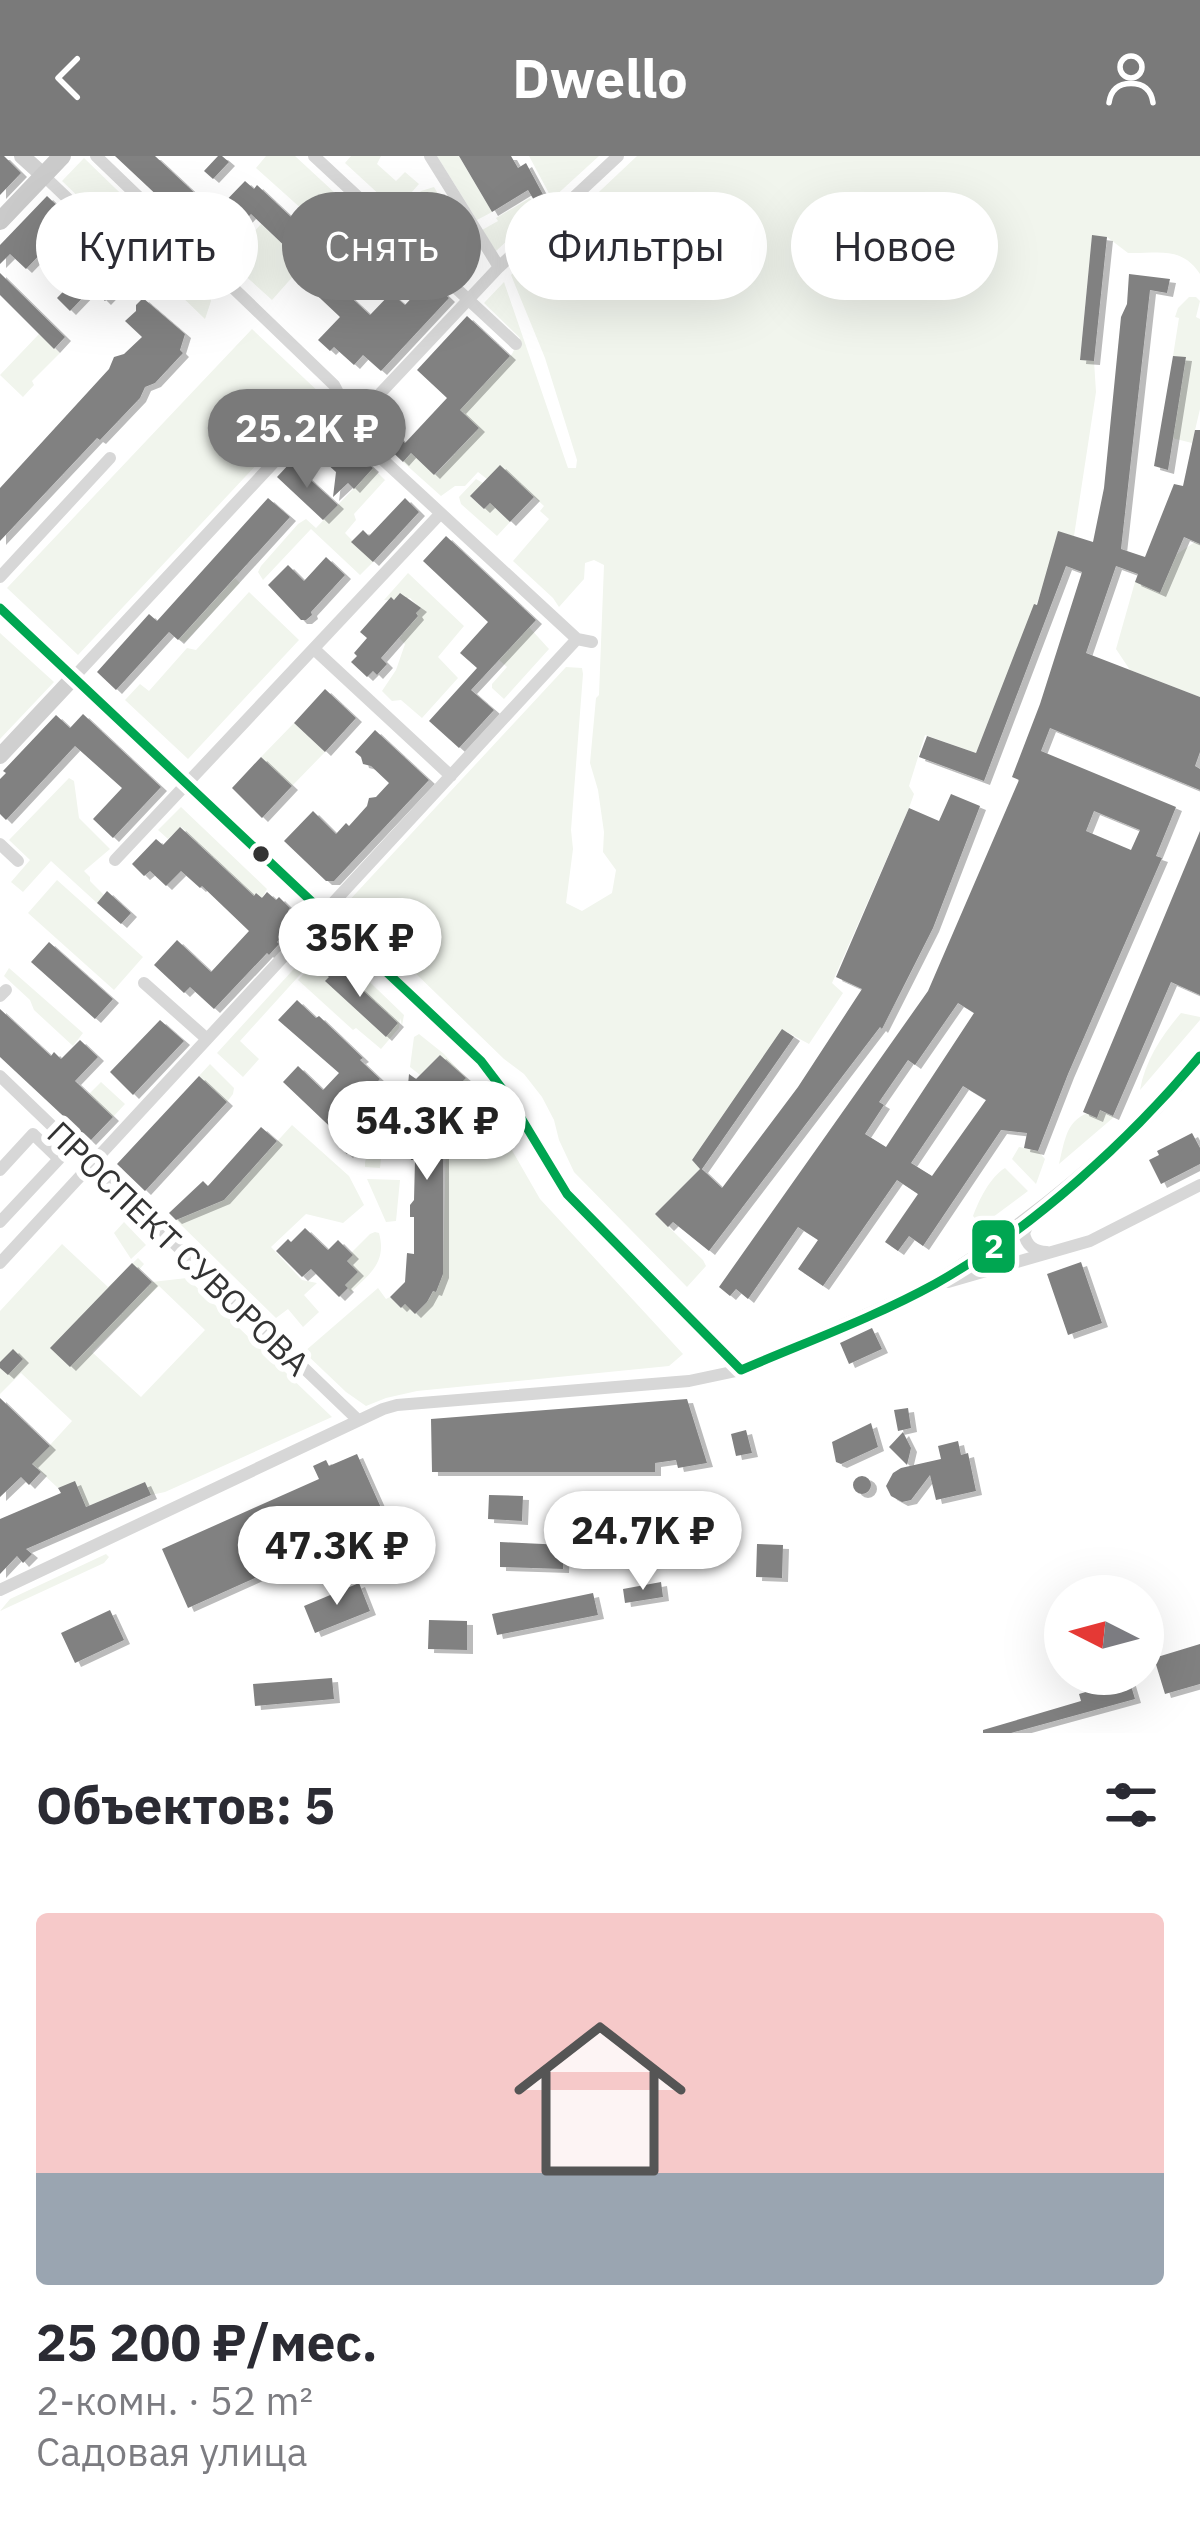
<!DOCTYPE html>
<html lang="ru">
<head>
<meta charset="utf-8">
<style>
  body { margin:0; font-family:"IBM Plex Sans",sans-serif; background:#f7f7f7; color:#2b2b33; height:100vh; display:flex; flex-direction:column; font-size:45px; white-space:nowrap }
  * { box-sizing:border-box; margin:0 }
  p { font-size:39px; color:#7c7c81 }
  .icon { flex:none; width:66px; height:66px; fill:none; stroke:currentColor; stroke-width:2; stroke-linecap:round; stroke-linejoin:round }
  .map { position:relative; height:1577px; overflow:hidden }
  .side { display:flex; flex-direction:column; background:#fff; flex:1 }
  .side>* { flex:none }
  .top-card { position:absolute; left:36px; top:36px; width:1128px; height:108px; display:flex; gap:24px }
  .needle { width:78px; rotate:276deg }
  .fabs { position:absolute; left:1044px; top:1419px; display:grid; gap:24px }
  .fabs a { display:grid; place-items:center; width:120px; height:120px; border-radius:50%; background:#fff; box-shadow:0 12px 48px #0002; font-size:60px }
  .price { position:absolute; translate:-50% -102px; padding:0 27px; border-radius:42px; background:#fff; color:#222; font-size:39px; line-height:78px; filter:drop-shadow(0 3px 6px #0008) }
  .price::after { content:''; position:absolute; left:50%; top:72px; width:36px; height:27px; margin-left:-18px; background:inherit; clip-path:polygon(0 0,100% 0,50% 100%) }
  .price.on { background:#7a7a7a; color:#fff }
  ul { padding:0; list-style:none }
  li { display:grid; align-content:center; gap:24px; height:636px; padding:0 36px }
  li span { display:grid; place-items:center; height:372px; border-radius:12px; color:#555 }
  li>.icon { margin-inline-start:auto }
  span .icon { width:216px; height:216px; fill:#fffc; stroke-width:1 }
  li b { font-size:51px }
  h2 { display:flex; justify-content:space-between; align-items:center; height:144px; padding:0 36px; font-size:51px }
  .pill { padding:0 42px; border-radius:54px; background:#fff; box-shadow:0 12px 48px #0002; font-size:42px; line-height:108px }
  .pill.on { background:#7a7a7a; color:#fff }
  header { display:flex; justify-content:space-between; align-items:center; height:156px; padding:0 36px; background:#7a7a7a; color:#fff; font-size:54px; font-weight:700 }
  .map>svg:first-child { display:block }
</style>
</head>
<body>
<header><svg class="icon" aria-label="back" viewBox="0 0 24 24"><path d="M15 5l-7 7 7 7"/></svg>Dwello<svg class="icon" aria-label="person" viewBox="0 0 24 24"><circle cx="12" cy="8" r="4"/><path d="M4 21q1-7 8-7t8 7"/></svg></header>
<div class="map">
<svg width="1200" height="1577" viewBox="0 0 1200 1577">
  <defs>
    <filter id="shadow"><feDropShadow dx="6" dy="4" stdDeviation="0" flood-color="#0004"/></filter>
  </defs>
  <rect width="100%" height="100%" fill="#fff"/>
  <path fill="#f1f5ed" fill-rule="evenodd" d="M 266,0 L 295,0 L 415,111 C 398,127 384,126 366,111 L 386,88 L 359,63 L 351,70 L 344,69 L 333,81 L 256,12 Z
    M 351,0 L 381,0 L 377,8 L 396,25 L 405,16 L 419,28 L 396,54 L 345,7 Z
    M 437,0 L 459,0 L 492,56 L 477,64 Z
    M 529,0 L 599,0 L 552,43 Z
    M 637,0 L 1200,0 L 1200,118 C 1181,89 1157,98 1128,97 L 1107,81 L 1092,80 L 1080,203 L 1094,205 L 1096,236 L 1074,380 L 1058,376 L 1042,434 L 976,597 L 925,579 L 909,630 L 914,638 L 909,652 L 832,827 L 843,837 L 809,888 L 783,874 L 692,1004 L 700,1013 L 655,1058 L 703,1104 L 706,1110 L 687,1131 L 574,1016 L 559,984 L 554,964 L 542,941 L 524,918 L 504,903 L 345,749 L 566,511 L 582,512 L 583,518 L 571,674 L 573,693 L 566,747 L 582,755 L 612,737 L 616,714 L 603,696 L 604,676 L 598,634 L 590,607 L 596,542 L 599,539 L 604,409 L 594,404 L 585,407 L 584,423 L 559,451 L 553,442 L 513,405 L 549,363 L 540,355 L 544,350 L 500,310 L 487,323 L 478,316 L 465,330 L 455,330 L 441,340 L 403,306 L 411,297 L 435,319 L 479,272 L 460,254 L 512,198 L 520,182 L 484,147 L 504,126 L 568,312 L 576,312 L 577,304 L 545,202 L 511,119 Z
    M 84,2 L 208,122 L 211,145 L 205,163 L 62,25 Z
    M 434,31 L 479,107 L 462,126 L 396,63 L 421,35 Z
    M 530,42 L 539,55 L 496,95 L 482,74 L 498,65 L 496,62 Z
    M 261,68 L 304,108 L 272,144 L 228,104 Z
    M 1189,141 L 1196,141 L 1200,145 L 1196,161 L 1200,163 L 1200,253 L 1192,287 L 1172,282 L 1186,202 L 1173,200 L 1179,162 L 1175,161 L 1178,152 Z
    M 252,173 L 322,239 L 78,499 L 7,432 Z
    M 39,178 L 60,197 L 32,225 L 34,229 L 23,241 L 0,219 Z
    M 373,312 L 385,324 L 354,358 L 356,364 L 345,377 L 373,406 L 360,419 L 311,373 L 263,424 L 258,416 L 261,410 L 298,368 L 306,363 L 316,372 Z
    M 476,323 L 483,327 L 471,341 L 484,353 L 490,347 L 510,366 L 497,380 L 461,348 L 459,341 Z
    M 1195,386 L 1200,388 L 1200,541 L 1130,514 L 1116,493 L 1135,426 Z
    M 408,417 L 464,470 L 438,501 L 458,522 L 422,562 L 401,544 L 392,545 L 382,535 L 396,514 L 405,488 L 399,482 L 418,460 L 416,457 L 420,452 L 410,442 L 384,444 Z
    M 235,422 L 240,427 L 185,486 L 178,484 Z
    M 249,436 L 299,484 L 188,603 L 125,544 L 140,528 L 149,535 L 187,492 L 196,494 Z
    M 529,471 L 549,493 L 504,543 L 492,532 L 492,528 L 507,511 L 499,504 Z
    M 0,477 L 54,526 L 0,583 Z
    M 294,567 L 325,596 L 292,630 L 261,601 Z
    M 69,622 L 74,625 L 79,662 L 110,693 L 84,715 L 90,721 L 90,725 L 104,739 L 97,747 L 51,705 L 23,736 L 11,726 L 30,704 L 9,684 Z
    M 181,651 L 267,733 L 262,742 L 256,737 L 254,740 L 181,671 L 168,683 L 158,674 Z
    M 57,724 L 143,801 L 114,834 L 28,757 Z
    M 323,781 L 404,859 L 402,870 L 400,862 L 399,872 L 381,893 L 356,872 L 353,874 L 298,824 L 328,792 L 326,790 L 240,885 L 259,903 L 243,921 L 217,897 Z
    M 9,812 L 83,877 L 73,890 L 34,854 L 30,844 L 4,820 Z
    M 1181,857 L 1200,861 L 1200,864 L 1140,934 C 1145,905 1162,879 1181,857 Z
    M 419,878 L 444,898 L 478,935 L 540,1043 L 683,1198 L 669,1210 L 417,1235 L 386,1242 L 366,1250 L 346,1236 L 304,1196 L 378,1132 L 386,1143 L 390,1141 L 401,1152 L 405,1148 L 416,1158 L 427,1146 L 443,1118 L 447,941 L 465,922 L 440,899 L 420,919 L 410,911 L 414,881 Z
    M 210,908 L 234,932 L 233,938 L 227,946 L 199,920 Z
    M 101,926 L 125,948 L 113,961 L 89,938 Z
    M 1100,954 L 1114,961 L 1059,1008 C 1066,979 1067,959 1100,954 Z
    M 292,969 L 349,1020 L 364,1049 L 343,1067 L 306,1058 L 271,1091 L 302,1124 L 317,1127 L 304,1139 L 319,1156 L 303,1171 L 288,1153 L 276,1162 L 176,1064 L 224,1044 Z
    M 392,981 L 403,985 L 405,989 L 400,990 L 399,1003 L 381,1003 L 380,1012 L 365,1011 C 364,994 380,988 392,981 Z
    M 1019,991 L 1038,995 L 1045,1003 L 1036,1028 L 1012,1003 Z
    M 1005,1012 L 1028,1035 L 985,1067 L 979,1067 L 973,1060 C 979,1044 990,1021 1005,1012 Z
    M 367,1023 L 400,1024 L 396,1065 L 386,1066 Z
    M 124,1066 L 146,1089 L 131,1103 L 114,1077 Z
    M 375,1076 L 379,1077 C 387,1106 370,1118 351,1136 L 345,1129 L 357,1116 L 347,1105 L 352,1100 L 351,1097 L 370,1078 Z
    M 62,1088 L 108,1131 L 138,1102 L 144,1108 L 139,1114 L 152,1126 L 187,1122 L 332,1261 L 165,1336 L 151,1339 L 145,1326 L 86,1351 L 75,1326 L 58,1332 L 0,1278 L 40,1300 L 72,1265 L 21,1217 L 0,1238 L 0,1155 ZM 159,1130 L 205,1174 L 141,1241 L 92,1196 Z
    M 106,1398 L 109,1401 L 104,1407 L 0,1455 L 10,1443 Z"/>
  <path fill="#818181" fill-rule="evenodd" filter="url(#shadow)" d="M 0,0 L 4,0 L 21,17 L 0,39 Z
    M 115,0 L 155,0 L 215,56 L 245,25 L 254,33 L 257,29 L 340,107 L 328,120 L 370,159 L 391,137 L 405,149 L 429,123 L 449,142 L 381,215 L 363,199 L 354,209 L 334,191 L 330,195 L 318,184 L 340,161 L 305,128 L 314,118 L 251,58 L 220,91 L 210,81 L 206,85 L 196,76 L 199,74 L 182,58 L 179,60 Z
    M 218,0 L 222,0 L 229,6 L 213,23 L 204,15 Z
    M 459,0 L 511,0 L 518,12 L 526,7 L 547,46 L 538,51 L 528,34 L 492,56 Z
    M 47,40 L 130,119 L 105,145 L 92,132 L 70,155 L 57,142 L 80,118 L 49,89 L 26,113 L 10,98 L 0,108 L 0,89 Z
    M 1092,79 L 1107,81 L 1094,205 L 1080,204 Z
    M 0,117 L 65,181 L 54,193 L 0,139 Z
    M 1129,118 L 1170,123 L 1167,137 L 1150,134 L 1121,393 L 1145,401 L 1174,328 L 1183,330 L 1195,274 L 1200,274 L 1200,388 L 1184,381 L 1160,437 L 1135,426 L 1138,418 L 1116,410 L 1086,497 L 1200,541 L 1200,596 L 1195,610 L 1200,613 L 1200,634 L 1050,572 L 1041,595 L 1176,651 L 1156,700 L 1162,702 L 1068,918 L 1038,995 L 1024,992 L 1027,977 L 1001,974 L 923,1090 L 909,1080 L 898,1095 L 885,1086 L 918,1038 L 897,1024 L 823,1130 L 798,1113 L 818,1084 L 798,1071 L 748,1143 L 736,1133 L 730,1140 L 719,1131 L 928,835 L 1019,624 L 1012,621 L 1040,548 L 1082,416 L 1066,410 L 984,625 L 919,601 L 927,580 L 976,597 L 1034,448 L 1037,449 L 1058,375 L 1093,386 L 1104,332 L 1121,161 L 1127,148 ZM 1094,655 L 1140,674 L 1131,694 L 1086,675 ZM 958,847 L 974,857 L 886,991 L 865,978 L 884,949 L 879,946 L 908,904 L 915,909 ZM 963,930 L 986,944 L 932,1020 L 911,1007 Z
    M 143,142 L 185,178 L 180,194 L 183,197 L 155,227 L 145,231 L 140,242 L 100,284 L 97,282 L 0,385 L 0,332 L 109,213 L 114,201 L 124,198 L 142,181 L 125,165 L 136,155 L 136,149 Z
    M 467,160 L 510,200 L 460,254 L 479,272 L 434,319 L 411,297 L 403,306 L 382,286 L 392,275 L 405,287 L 447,242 L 417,214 Z
    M 1173,200 L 1186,201 L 1168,314 L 1154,310 Z
    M 325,269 L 373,312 L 354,333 L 348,327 L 333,341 L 336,316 L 306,289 Z
    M 291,306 L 338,349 L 323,364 L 277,321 Z
    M 500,309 L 534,341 L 510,366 L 490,347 L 484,353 L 470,340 Z
    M 268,342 L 290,361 L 178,484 L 169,476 L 116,534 L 97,516 L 149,458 L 157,465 Z
    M 405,342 L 419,356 L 373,406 L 351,386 L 363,374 L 369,380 Z
    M 446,380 L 536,464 L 471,534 L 494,554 L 459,592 L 429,565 L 477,512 L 460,497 L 488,466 L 423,405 Z
    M 326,401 L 345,419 L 311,456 L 312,459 L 306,464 L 301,464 L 268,429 L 288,409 L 304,425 Z
    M 400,437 L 421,452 L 416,457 L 418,460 L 381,502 L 387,508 L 377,519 L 373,515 L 367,521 L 351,506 L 357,500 L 354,497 L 367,482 L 360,476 L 391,441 L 394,444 Z
    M 325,533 L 356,562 L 325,596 L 294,567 Z
    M 83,558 L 161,631 L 113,682 L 93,663 L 122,632 L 75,590 L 6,664 L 0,658 L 0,623 L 6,617 L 3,615 L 56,559 L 70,572 Z
    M 375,574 L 429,624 L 334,725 L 326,725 L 284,685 L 313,655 L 336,678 L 346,667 L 349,670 L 367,650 L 369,642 L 376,641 L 389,627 L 371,610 L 363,608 L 361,601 L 355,596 Z
    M 261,601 L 292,630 L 262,662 L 232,632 Z
    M 951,638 L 980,650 L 933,772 L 882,873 L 880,871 L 709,1095 L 673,1066 L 668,1071 L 655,1058 L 700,1013 L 692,1004 L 782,873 L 794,881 L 702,1013 L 722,1032 L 798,931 L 862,833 L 836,821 L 909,652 L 939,665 Z
    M 180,671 L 254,740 L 256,737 L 262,742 L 267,736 L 276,744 L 279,741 L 290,752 L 288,755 L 289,773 L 277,786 L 279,788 L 269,799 L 267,797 L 214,853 L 190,831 L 184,837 L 154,809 L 177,784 L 211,816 L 249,775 L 202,730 L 200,732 L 181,715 L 166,730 L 150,715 L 144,720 L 132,708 L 156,683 L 163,689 Z
    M 1200,675 L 1200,839 L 1171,826 L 1113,960 L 1100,954 L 1097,962 L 1083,956 Z
    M 107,735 L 131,757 L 121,768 L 97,747 Z
    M 49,786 L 113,843 L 95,863 L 31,806 Z
    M 333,807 L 398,867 L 386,881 L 325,825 L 329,821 L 324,817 Z
    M 297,844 L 316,862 L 319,860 L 363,902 L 360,904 L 380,923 L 361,943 L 358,940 L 338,961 L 361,982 L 347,998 L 338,989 L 343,983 L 283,926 L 298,910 L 323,934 L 339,917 L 278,864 Z
    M 0,853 L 51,900 L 54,896 L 61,903 L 80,884 L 98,901 L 75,925 L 113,961 L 90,985 L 0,901 Z
    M 160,864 L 184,885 L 133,939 L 110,916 Z
    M 440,899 L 466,922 L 447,941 L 443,949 L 443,1118 L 436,1136 L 433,1135 L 427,1146 L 415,1158 L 405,1148 L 401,1152 L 390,1141 L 405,1126 L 407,1097 L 414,1098 L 414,1061 L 410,1061 L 410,1049 L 414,1044 L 415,1004 L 411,1004 L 410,1000 L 410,987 L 414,987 L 414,940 L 407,940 L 409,918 L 416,923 Z
    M 199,920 L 227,946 L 145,1035 L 117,1008 Z
    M 261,971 L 277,985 L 224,1044 L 176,1064 L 169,1057 L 203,1025 L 208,1030 Z
    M 1192,977 L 1200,992 L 1200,1008 L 1161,1028 L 1149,1004 L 1159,999 L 1157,995 Z
    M 305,1072 L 328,1094 L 338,1084 L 353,1099 L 347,1105 L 358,1116 L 345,1129 L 348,1132 L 339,1141 L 311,1113 L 302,1121 L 276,1095 L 288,1083 L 291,1086 Z
    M 1081,1106 L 1102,1167 L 1068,1179 L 1047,1118 Z
    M 132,1107 L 152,1126 L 70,1211 L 50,1192 Z
    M 872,1172 L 882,1193 L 849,1208 L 840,1187 Z
    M 13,1193 L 23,1203 L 8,1219 L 0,1212 L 0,1206 Z
    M 0,1242 L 50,1290 L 32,1308 L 41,1316 L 29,1329 L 21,1321 L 0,1341 Z
    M 687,1243 L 707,1307 L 678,1312 L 676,1304 L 655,1307 L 655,1316 L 432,1316 L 431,1263 Z
    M 908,1252 L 911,1272 L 898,1275 L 894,1254 Z
    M 871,1267 L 878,1291 L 841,1308 L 836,1306 L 832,1286 Z
    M 746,1274 L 752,1297 L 736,1300 L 731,1278 Z
    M 903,1276 L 911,1292 L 907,1309 L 889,1291 Z
    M 958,1285 L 961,1299 L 968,1297 L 976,1335 L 936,1344 L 930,1319 L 911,1344 L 902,1346 L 891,1340 L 886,1330 L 893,1317 L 901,1312 L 941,1303 L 938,1290 Z
    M 357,1298 L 386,1363 L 188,1452 L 162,1393 L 319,1323 L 313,1310 L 326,1304 L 329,1310 Z
    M853 1329a9 9 0 1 1 18 0a9 9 0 1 1-18 0Z
    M 75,1325 L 86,1351 L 145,1326 L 151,1339 L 26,1393 L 32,1398 L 23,1407 L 17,1400 L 0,1418 L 0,1363 L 61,1337 L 58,1332 Z
    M 489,1339 L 523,1340 L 522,1365 L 488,1363 Z
    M 634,1339 L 699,1342 L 697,1371 L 633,1369 Z
    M 500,1386 L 564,1389 L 563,1413 L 500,1411 Z
    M 757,1388 L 783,1389 L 782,1422 L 756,1421 Z
    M 661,1426 L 663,1441 L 625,1447 L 623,1433 Z
    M 359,1427 L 370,1455 L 315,1477 L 304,1450 Z
    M 593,1437 L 598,1459 L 497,1479 L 492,1458 Z
    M 110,1454 L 124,1484 L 75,1507 L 61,1477 Z
    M 429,1464 L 467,1465 L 467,1494 L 428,1493 Z
    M 1200,1488 L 1200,1528 L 1165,1538 L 1154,1502 Z
    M 332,1522 L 334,1543 L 255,1550 L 253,1528 Z
    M 1129,1523 L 1135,1543 L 1011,1577 L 983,1577 L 983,1574 L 1081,1545 L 1079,1538 Z"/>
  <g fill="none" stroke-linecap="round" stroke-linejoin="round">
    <path stroke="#d7d7d7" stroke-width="12" d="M 96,0 L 334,229 L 344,248 L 355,278 L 577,483 L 592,486
      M 314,0 L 516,188
      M 430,0 L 499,111
      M 44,20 L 134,106
      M 0,421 L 110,302
      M 314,493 L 451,620
      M 74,521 L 317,260 L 344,248 L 374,244 L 499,111 L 618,0
      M 0,688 L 18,705
      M 115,704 L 440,358
      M 144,827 L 207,883
      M 0,840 L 6,834
      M 0,920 L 358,1264
      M 0,1014 L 33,978 L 59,1003 L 0,1066
      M 1029,1066 L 1024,1077 C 1026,1089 1034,1096 1047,1096
      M 0,1107 L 577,483
      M 948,1126 L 1090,1085 L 1200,1029
      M 0,1434 L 383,1253 L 397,1249 L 689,1225 L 741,1214"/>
    <path stroke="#d0d0d0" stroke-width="16" d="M 22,0 L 44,20
      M 0,452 L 481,905 L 509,942 L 567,1038 L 741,1214 C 803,1187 867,1163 927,1132 C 954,1118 980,1099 1004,1081 C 1076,1029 1144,970 1200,900
      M 0,600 L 74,521"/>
    <path stroke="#cacaca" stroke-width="18" d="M 0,65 L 62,0"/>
    <g stroke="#fff" stroke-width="18">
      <path id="bus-1" d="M 0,452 L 481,905 L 509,942 L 567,1038 L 741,1214
        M 741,1214 C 806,1186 873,1162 935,1128 C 1031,1074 1130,984 1200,900"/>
    </g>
    <use href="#bus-1" stroke="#00a651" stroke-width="9"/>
  </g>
  <circle fill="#333" stroke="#fff" stroke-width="4.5" cx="261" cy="698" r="10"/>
  <g text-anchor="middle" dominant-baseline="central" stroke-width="12" stroke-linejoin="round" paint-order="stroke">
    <g font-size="33" fill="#333" stroke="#fff">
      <text transform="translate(179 1092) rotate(44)">ПРОСПЕКТ СУВОРОВА</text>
    </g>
  </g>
  <rect stroke="#fff" stroke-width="4.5" x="970" y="1062" width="47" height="57" rx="12" fill="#00a651"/>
  <g font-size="33" text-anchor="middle" font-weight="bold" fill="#fff">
    <text x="994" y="1102">2</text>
  </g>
</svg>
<div class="fabs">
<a><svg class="needle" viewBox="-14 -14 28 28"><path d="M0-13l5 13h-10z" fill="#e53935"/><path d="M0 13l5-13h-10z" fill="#7c7c81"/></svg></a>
</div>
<b class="price on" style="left:307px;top:335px">25.2K ₽</b>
<b class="price" style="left:360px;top:844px">35K ₽</b>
<b class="price" style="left:427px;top:1027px">54.3K ₽</b>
<b class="price" style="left:643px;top:1437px">24.7K ₽</b>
<b class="price" style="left:337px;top:1452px">47.3K ₽</b>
<div class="top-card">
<a class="pill">Купить</a>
<a class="pill on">Снять</a>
<a class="pill">Фильтры</a>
<a class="pill">Новое</a>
</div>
</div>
<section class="side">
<h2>Объектов: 5<svg class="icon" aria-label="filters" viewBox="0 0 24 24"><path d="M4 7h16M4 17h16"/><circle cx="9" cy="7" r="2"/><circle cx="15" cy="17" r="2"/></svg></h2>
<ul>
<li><span style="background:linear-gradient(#f6c9c9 70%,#9aa5b1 0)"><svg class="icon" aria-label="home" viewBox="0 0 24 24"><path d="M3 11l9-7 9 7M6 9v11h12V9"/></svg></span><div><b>25 200 ₽/мес.</b><p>2-комн. · 52 m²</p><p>Садовая улица</p></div></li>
</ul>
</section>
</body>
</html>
